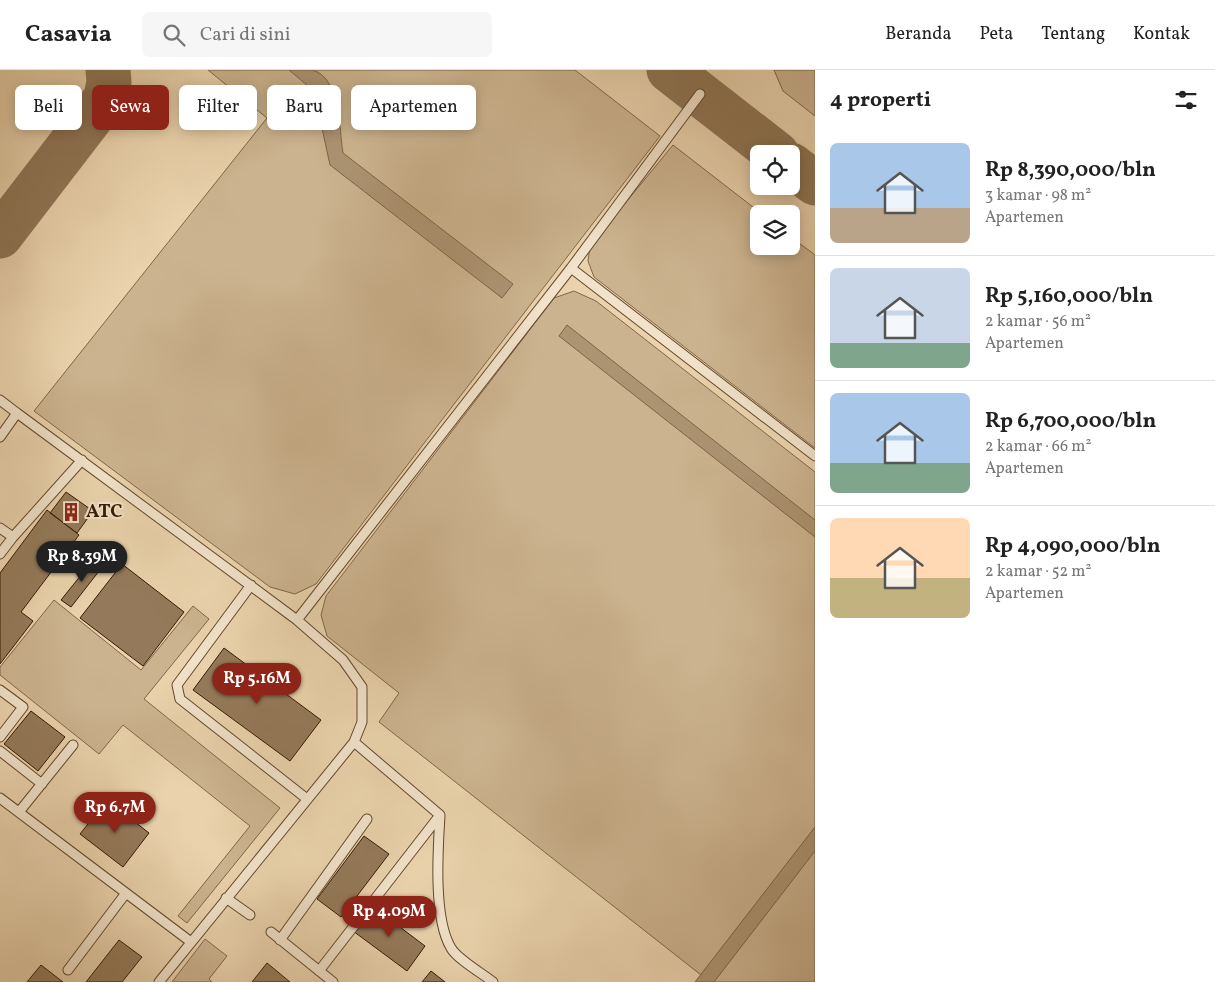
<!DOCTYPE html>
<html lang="id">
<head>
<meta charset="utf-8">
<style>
  body { margin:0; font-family:Vollkorn,serif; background:#f6f6f6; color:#222; height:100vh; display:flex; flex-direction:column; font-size:19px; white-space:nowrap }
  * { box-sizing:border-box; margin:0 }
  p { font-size:16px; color:#767676 }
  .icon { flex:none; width:28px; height:28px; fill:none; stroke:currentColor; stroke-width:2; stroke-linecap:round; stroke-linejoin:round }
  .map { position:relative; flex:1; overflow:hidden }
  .panel { display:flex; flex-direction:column; background:#fff; width:400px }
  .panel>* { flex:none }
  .hud { position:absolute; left:15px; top:15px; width:475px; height:45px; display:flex; gap:10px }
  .buttons { position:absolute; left:750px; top:75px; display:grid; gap:10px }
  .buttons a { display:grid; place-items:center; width:50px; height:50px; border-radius:8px; background:#fff; box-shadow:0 2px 12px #0003; font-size:25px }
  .price { position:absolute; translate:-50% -42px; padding:0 11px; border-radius:18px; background:#8f2418; color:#fff; font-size:16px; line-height:32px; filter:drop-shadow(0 1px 2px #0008) }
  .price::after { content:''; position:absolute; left:50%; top:30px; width:15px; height:11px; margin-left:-8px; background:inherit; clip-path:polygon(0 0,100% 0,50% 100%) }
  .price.current { background:#222; color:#fff }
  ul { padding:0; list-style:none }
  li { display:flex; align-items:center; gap:15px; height:125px; padding:0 15px }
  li+li { border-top:1px solid #e0e0e0 }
  li span { display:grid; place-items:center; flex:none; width:140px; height:100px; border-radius:8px; color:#555 }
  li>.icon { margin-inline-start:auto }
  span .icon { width:60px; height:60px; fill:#fffc; stroke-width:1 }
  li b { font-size:21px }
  h2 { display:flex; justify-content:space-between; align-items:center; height:60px; padding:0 15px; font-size:21px }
  .pill { padding:0 18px; border-radius:8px; background:#fff; box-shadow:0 2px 12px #0003; font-size:18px; line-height:45px }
  .pill.current { background:#8f2418; color:#fff }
  header { display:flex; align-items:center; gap:30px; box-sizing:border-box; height:70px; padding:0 25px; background:#fff; border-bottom:1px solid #e0e0e0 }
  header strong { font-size:24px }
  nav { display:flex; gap:28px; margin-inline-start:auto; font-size:18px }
  .search { width:350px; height:45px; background:#f6f6f6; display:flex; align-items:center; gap:12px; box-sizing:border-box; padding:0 18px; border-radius:8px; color:#767676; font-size:19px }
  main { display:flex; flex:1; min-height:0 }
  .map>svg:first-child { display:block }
</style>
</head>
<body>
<header>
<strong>Casavia</strong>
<div class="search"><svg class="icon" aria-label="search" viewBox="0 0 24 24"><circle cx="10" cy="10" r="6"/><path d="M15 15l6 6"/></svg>Cari di sini</div>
<nav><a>Beranda</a><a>Peta</a><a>Tentang</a><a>Kontak</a></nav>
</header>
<main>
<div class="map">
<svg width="815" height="912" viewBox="0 0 815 912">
  <rect width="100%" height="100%" fill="#e9d2ac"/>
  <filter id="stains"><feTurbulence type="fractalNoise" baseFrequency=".004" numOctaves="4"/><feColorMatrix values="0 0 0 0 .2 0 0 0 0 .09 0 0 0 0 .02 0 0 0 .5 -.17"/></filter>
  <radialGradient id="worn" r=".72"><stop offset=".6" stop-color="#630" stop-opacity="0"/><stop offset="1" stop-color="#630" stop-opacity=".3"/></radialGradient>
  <path fill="#cbb38f" stroke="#816648" d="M 208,0 L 575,0 L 660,66 L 316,514 L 295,524 L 270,517 L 34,341 L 267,48 Z
    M 774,0 L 815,0 L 815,46 L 783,21 Z
    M 673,75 L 762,144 L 759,144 L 759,176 L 791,176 L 791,167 L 815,185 L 815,378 L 594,207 L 588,191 L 590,176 Z
    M 574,221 L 596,231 L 815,402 L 815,912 L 710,912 L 379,652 L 399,623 L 327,566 L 321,545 L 326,526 L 554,228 Z
    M 54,530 L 141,600 L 193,536 L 209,549 L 144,629 L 280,738 L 187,853 L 178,846 L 250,756 L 123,655 L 99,684 L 0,605 L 0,597 Z
    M 205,869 L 227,886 L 209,909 L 212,912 L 172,912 Z"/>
  <path fill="#ac9372" stroke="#7d6345" d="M 289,0 C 296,0 305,0 312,0 C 341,7 339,60 343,83 L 513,214 L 502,228 L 330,95 L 314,21 Z
    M 567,255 L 815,450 L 815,467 L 559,266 Z
    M 815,757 L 815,781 L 714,912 L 695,912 Z"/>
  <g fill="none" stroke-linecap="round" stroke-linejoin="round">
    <path stroke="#907656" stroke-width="45" d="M 669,0 L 777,84
      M 791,95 L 815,113
      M 0,166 L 106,28 L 109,12 L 108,0"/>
  </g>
  <path fill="#947a5a" stroke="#371a01" d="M 66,422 L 93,441 L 77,463 L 50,443 Z
    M 47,440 L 79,465 L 21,542 L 33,551 L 0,594 L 0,503 Z
    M 94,489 L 103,496 L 71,537 L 61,530 Z
    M 122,494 L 184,542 L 143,596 L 80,548 Z
    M 224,578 L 321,650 L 290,691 L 193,620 Z
    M 31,641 L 65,667 L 38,701 L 4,674 Z
    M 107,730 L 149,763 L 123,797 L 80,764 Z
    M 364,766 L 389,784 L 341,847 L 317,829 Z
    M 372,836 L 425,876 L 407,901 L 353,861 Z
    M 119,870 L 142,887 L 122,912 L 86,912 Z
    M 267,893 L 290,912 L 252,912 Z
    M 41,895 L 63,912 L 27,912 Z
    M 431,901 L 445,912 L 422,912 Z"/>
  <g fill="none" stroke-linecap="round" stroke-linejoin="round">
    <g stroke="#64482c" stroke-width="11">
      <path id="lane" d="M 571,198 L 815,386
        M 0,330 L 17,343
        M 0,367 L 17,343 L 297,550 L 343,590 L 362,617 L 362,652 L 354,672 L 159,912
        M 0,458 L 13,467 L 82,390
        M 0,484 L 13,467
        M 251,515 L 177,615 L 180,629 L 307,729
        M 297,550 L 571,198 L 700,24
        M 0,620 L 23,637 L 0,667
        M 354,672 L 440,745 C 438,779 433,848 451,878 C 457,889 483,904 493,912
        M 0,681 L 42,714
        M 0,728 L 191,872
        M 19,742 L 73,675
        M 226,828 L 250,845
        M 271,862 L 333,912
        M 280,870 L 367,749
        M 68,900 L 126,823
        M 319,901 L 440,745"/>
    </g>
    <use href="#lane" stroke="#f1e2c9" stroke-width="9"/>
  </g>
  <defs>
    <g id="building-bare" transform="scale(1.5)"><path d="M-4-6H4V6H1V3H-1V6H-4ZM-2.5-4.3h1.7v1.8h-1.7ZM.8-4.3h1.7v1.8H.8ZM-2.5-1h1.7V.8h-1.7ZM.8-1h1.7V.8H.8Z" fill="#8f2418" stroke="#f1e2c9" stroke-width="2.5" paint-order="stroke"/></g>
  </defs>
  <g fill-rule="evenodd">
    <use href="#building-bare" x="71" y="442"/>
  </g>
  <g text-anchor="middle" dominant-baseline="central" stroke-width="4" stroke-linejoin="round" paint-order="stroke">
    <g font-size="19" font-weight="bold" fill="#371a01" stroke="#f1e2c9" text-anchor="start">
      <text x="86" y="442">ATC</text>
    </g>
  </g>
  <rect width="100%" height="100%" filter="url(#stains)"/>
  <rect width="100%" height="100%" fill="url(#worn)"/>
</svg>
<div class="buttons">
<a><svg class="icon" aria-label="locate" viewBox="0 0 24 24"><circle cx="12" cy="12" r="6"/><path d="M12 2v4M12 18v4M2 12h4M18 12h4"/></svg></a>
<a><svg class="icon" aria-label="layers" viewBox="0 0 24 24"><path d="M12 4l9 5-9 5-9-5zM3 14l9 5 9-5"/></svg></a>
</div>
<b class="price current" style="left:82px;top:513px">Rp 8.39M</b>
<b class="price" style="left:257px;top:635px">Rp 5.16M</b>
<b class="price" style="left:115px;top:764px">Rp 6.7M</b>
<b class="price" style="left:389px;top:868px">Rp 4.09M</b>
<div class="hud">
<a class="pill">Beli</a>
<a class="pill current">Sewa</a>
<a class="pill">Filter</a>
<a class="pill">Baru</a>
<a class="pill">Apartemen</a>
</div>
</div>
<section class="panel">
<h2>4 properti<svg class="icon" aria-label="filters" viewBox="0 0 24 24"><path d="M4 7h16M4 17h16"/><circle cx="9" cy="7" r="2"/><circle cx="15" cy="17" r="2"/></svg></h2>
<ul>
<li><span style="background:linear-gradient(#a9c7e8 65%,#b9a48a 0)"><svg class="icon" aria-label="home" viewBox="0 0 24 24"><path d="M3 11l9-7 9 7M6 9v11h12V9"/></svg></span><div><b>Rp 8,390,000/bln</b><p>3 kamar · 98 m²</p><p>Apartemen</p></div></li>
<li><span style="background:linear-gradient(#c9d6e8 75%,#7fa58c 0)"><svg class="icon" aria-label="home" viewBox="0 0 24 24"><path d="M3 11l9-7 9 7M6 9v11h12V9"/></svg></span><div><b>Rp 5,160,000/bln</b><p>2 kamar · 56 m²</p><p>Apartemen</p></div></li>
<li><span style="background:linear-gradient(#a9c7e8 70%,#7fa58c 0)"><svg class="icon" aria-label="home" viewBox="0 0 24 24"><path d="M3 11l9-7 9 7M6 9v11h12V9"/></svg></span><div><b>Rp 6,700,000/bln</b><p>2 kamar · 66 m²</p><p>Apartemen</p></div></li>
<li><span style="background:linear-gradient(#ffd9b3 60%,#c2b280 0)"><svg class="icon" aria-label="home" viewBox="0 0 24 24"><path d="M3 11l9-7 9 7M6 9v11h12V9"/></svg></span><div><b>Rp 4,090,000/bln</b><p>2 kamar · 52 m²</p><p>Apartemen</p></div></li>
</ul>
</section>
</main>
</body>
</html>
